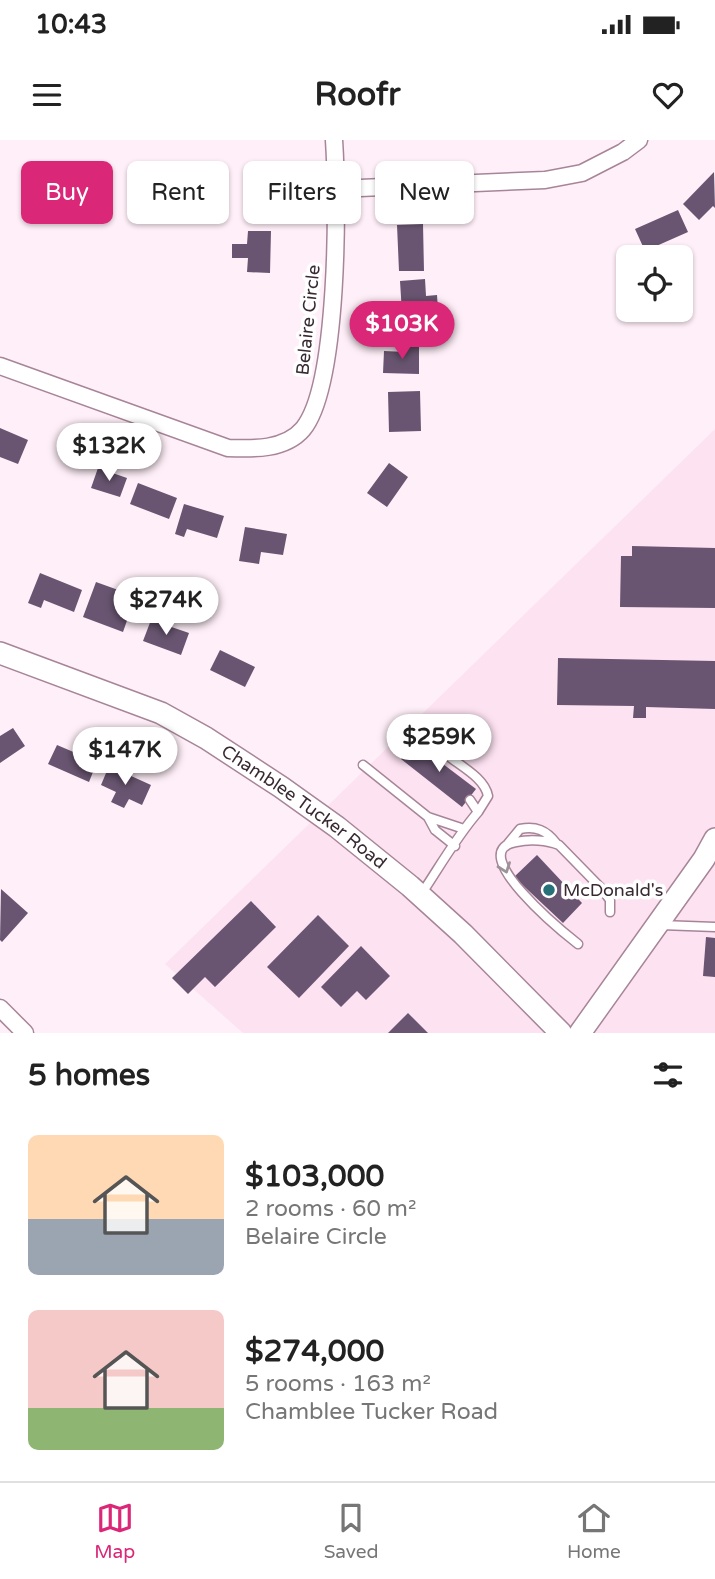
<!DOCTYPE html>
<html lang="en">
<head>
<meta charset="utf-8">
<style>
  body { margin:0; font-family:"Varela Round",sans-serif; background:#f2f2f2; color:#222; height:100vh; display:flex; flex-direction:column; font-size:26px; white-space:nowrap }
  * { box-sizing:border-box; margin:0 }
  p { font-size:23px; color:#767676 }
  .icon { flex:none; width:38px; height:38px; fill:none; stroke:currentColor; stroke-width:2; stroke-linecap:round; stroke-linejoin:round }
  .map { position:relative; height:893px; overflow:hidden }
  .panel { display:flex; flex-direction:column; background:#fff; flex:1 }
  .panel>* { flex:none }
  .guide { position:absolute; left:21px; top:21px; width:674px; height:63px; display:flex; gap:14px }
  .tools { position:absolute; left:616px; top:105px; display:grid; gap:14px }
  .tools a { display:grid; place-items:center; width:77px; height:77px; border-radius:10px; background:#fff; box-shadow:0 2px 5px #0004; font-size:35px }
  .price { position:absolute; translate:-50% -60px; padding:0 16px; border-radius:24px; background:#fff; color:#222; font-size:23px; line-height:46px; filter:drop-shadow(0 2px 4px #0008) }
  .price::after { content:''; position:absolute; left:50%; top:42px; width:21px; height:16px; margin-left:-10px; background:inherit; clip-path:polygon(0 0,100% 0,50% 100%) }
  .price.active { background:#db2777; color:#fff }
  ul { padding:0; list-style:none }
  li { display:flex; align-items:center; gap:21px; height:175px; padding:0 28px }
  li span { display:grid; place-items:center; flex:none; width:196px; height:140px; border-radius:10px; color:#555 }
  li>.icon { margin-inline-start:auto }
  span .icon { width:84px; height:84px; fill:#fffc; stroke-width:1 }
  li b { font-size:30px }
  h2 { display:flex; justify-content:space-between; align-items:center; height:84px; padding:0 28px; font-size:30px }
  .pill { padding:0 24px; border-radius:10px; background:#fff; box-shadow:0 2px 5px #0004; font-size:24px; line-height:63px }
  .pill.active { background:#db2777; color:#fff }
  .status { display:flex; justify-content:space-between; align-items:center; height:49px; padding:0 35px; background:#fff; direction:ltr }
  .status svg { height:19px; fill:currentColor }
  header { display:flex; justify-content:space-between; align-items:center; height:91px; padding:0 28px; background:#fff; font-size:32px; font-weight:700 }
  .tab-bar { display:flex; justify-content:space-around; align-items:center; height:98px; border-top:2px solid #e0e0e0; background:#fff; font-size:19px; color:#767676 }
  .tab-bar a { display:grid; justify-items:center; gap:4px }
  .tab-bar .active { color:#db2777 }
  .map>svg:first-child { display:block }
</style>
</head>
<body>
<div class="status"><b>10:43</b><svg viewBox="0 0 49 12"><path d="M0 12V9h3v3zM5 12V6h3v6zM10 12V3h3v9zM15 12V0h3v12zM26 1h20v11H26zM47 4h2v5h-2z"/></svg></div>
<header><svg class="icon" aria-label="menu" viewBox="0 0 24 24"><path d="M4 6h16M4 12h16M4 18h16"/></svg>Roofr<svg class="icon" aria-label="heart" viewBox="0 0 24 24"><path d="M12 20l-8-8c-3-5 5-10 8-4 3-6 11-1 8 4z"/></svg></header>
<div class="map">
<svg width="715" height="893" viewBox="0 0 715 893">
  <rect width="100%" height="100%" fill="#ffeff8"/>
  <path fill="#fde2f1" d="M 715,289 L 715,893 L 243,893 L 165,824 Z"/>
  <path fill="#695571" d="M 714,32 L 715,68 L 713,66 L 699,80 L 683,64 Z
    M 678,70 L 688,92 L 645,111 L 635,89 Z
    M 423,84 L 424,131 L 399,131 L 397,85 Z
    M 248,91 L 271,91 L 270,133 L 247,132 L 248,118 L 232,118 L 232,104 L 247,104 Z
    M 425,139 L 426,156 L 437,155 L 439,186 L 403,189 L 400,141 Z
    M 406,205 L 419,205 L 419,234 L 383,233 L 384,211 L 406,212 Z
    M 420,251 L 421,291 L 389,292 L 388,252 Z
    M 0,288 L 28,300 L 18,324 L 0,317 Z
    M 389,323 L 408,337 L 387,367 L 367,353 Z
    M 98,328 L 127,338 L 120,357 L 91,348 Z
    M 138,343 L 177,358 L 169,379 L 130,364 Z
    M 184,364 L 224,376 L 217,398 L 187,389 L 184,397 L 175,394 Z
    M 245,387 L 287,394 L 283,415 L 261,412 L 259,424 L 239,421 Z
    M 632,406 L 715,408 L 715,468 L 620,467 L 621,416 L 632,416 Z
    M 40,433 L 82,450 L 74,472 L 44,460 L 41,468 L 28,463 Z
    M 96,442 L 121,451 L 115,467 L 130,472 L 123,492 L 83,477 Z
    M 151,480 L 189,493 L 181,515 L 143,501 Z
    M 220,510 L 255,527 L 245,547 L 210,530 Z
    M 558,518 L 715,521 L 715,569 L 646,567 L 646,578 L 633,578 L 634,566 L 557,565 Z
    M 13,588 L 25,606 L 0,623 L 0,596 Z
    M 414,602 L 476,649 L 462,667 L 401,619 Z
    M 57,605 L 97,622 L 89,642 L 48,624 Z
    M 109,626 L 151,645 L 142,665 L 129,659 L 124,668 L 111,662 L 116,652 L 101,645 Z
    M 537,715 L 582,763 L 563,783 L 514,737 Z
    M 1,749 L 28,773 L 2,802 L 0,800 Z
    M 251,761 L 276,787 L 215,847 L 205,837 L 188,854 L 172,838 Z
    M 318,775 L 349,806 L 299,858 L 267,827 Z
    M 706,797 L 715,798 L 715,837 L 703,836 Z
    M 361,806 L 390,836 L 366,860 L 357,851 L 341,867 L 321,847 Z
    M 408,873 L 428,893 L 388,893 Z"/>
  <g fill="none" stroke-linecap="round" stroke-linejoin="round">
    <g stroke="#a78598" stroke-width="11">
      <path id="lane" d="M 404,607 L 402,596 C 408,585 414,579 427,583 C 433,590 432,600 439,608 C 453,623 484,635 488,656 L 478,672 L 470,660
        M 363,625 L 428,677 L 464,689
        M 428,677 L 435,690 L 455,706
        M 506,706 L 520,689 C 536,686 546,690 556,703
        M 422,753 C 440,726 457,696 478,672
        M 661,785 L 715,787
        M 578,804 C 564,793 463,711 516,702 C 530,699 547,700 559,705 L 602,749 L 610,760 L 610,772"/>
    </g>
    <g stroke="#a78598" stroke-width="19">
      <path id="street" d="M 337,49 L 545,40 L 582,33 L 623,12 L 639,0
        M 0,226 L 228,308 C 253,309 285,310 303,289 C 339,245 338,59 334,0
        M 0,868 L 25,893"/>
    </g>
    <g stroke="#a78598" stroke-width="24">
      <g id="secondary">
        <path id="s1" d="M 0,513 L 161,573 L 206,598 L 281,647 L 337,687 L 410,746 L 463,794 L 561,893"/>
        <path d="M 580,893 L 704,719 L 715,699"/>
      </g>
    </g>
    <use href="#lane" stroke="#fff" stroke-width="8"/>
    <use href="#street" stroke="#fff" stroke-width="16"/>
    <use href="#secondary" stroke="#fff" stroke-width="21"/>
  </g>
  <defs><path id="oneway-chevron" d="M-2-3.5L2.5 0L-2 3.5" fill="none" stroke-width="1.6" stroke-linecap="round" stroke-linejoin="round" transform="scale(1.75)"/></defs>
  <use stroke="#9c9498" href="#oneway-chevron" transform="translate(505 728) rotate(70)"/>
  <circle fill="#267078" stroke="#fff" stroke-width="2.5" cx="549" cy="750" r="7"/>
  <g text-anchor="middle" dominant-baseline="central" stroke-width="7" stroke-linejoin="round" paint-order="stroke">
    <g font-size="18" fill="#382a32" stroke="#fff">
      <text transform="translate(308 180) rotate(-84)">Belaire Circle</text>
      <text stroke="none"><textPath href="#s1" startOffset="343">Chamblee Tucker Road</textPath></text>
    </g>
    <g font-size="18" fill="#382a32" stroke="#fff" text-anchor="start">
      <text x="563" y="750">McDonald's</text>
    </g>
  </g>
</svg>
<div class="tools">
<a><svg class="icon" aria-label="locate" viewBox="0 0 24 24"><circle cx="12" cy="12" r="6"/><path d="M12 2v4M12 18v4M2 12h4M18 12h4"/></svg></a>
</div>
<b class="price active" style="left:402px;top:221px">$103K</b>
<b class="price" style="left:109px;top:343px">$132K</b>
<b class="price" style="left:166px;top:497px">$274K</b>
<b class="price" style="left:439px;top:634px">$259K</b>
<b class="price" style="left:125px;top:647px">$147K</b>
<div class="guide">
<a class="pill active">Buy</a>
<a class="pill">Rent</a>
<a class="pill">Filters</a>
<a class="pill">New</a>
</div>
</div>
<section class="panel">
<h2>5 homes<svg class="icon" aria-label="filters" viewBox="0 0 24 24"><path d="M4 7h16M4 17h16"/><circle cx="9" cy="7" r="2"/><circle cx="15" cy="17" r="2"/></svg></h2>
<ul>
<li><span style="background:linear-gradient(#ffd9b3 60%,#9aa5b1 0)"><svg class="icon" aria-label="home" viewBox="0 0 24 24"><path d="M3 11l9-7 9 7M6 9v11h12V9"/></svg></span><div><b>$103,000</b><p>2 rooms · 60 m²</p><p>Belaire Circle</p></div></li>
<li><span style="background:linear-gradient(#f6c9c9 70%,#8fb573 0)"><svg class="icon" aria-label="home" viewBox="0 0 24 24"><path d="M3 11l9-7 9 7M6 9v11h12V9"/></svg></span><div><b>$274,000</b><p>5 rooms · 163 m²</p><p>Chamblee Tucker Road</p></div></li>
</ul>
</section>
<nav class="tab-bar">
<a class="active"><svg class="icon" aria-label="map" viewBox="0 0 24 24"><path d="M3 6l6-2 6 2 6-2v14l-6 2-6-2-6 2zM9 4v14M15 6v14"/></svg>Map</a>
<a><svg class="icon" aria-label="saved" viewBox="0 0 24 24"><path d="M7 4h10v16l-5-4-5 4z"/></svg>Saved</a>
<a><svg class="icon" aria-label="home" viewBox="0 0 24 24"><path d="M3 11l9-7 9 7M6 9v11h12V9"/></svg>Home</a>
</nav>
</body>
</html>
